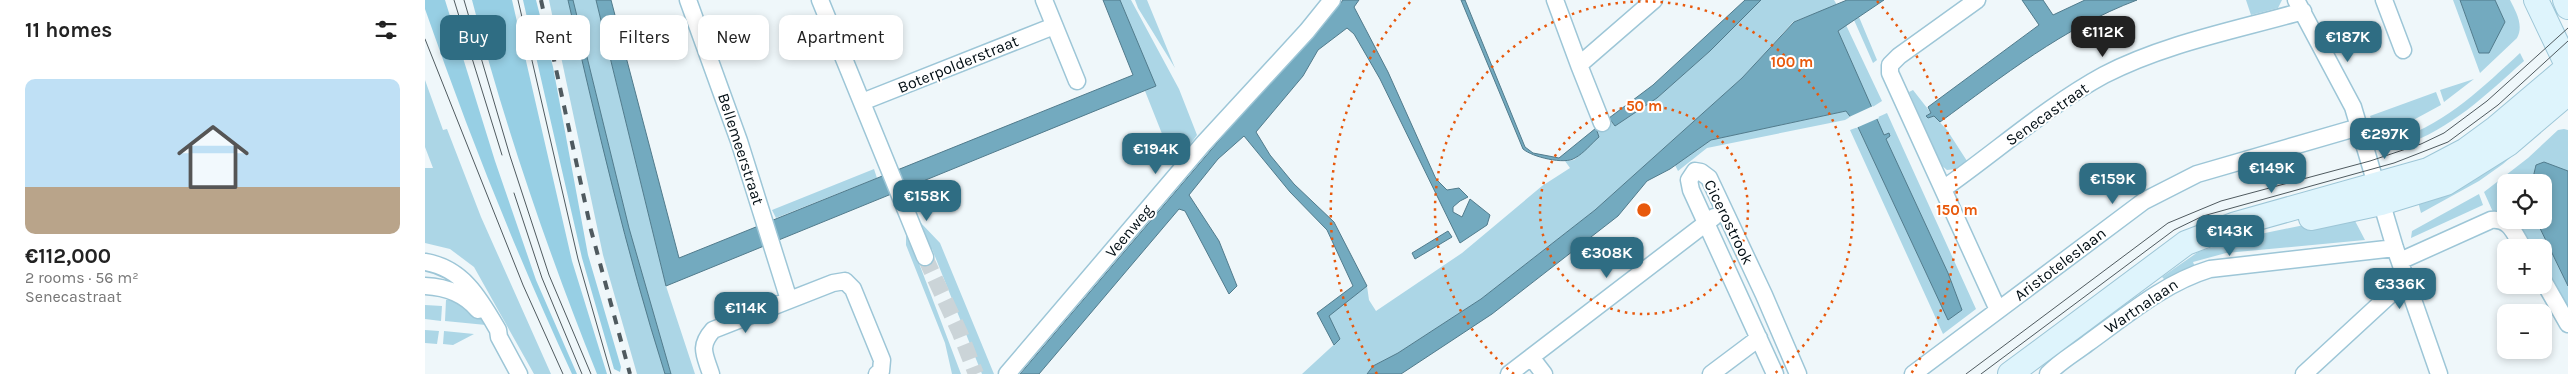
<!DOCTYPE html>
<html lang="en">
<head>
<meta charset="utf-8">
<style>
  body { margin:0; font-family:Karla,sans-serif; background:#f2f2f2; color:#222; height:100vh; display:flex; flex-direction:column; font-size:19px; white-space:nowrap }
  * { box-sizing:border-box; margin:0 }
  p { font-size:16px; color:#767676 }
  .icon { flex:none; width:28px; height:28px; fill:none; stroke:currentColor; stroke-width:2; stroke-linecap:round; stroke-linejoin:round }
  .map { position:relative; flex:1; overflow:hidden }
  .side { display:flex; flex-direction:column; background:#fff; width:425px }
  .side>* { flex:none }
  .top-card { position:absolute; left:15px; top:15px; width:475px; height:45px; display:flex; gap:10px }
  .tools { position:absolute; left:2072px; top:174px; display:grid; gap:10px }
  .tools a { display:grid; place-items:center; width:55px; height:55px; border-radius:10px; background:#fff; box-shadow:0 2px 8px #0003; font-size:25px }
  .price { position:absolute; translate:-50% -42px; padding:0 11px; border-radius:10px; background:#2f6d83; color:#fff; font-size:16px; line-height:32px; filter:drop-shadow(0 1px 2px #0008) }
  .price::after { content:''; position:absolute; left:50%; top:30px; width:15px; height:11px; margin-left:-8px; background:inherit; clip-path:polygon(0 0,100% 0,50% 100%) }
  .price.active { background:#222; color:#fff }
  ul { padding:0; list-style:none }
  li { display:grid; align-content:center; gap:10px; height:265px; padding:0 25px }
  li+li { border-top:1px solid #e0e0e0 }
  li span { display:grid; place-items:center; height:155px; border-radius:10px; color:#555 }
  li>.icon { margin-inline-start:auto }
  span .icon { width:90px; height:90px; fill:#fffc; stroke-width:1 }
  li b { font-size:21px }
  h2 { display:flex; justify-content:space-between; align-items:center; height:60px; padding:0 25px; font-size:21px }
  .tag { padding:0 18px; border-radius:10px; background:#fff; box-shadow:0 2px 8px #0003; font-size:18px; line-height:45px }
  .tag.active { background:#2f6d83; color:#fff }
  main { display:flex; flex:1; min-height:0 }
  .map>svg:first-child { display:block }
</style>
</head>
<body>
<main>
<section class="side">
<h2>11 homes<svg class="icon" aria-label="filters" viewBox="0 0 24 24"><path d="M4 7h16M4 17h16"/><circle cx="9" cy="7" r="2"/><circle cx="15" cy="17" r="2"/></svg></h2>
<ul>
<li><span style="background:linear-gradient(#bfe0f5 70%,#b9a48a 0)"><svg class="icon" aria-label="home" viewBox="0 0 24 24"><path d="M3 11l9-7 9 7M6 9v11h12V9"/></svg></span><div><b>€112,000</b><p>2 rooms · 56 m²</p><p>Senecastraat</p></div></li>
</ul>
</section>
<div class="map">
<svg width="2143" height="374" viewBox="0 0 2143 374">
  <rect width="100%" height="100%" fill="#eff7fa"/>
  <path fill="#acd6e6" d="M 124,0 L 143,0 C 173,125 201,251 240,374 L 212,374 L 178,255 Z
    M 148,0 L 171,0 L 241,286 L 270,374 L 246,374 L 204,228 Z
    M 695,0 L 706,0 L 754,89 L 772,135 L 764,146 L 766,151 L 751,169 L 720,91 L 730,86 Z
    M 710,0 L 722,0 L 750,68 L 713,8 Z
    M 1336,0 L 1409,0 L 1412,5 L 1368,22 L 1317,78 L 1170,210 L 1056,299 L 973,353 L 948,366 L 942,374 L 877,374 L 915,339 L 903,316 L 942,286 L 944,300 L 951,311 L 1037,253 L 1117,186 L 1145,168 L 1140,161 L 1149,160 L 1174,137 L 1171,128 L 1184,118 L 1190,126 L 1232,98 L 1285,51 Z
    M 1821,0 L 1857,0 L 1853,8 L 1826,15 Z
    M 2028,0 L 2035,0 L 2054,53 L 2080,22 L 2070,0 L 2085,0 C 2091,12 2099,25 2092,38 L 2055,73 Z
    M 1434,17 L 1452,60 L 1448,63 L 1429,20 Z
    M 1421,25 L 1457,101 L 1446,108 L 1413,31 Z
    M 2095,53 L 2099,61 C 2061,95 2026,129 1977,146 L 1975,138 C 2023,122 2058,87 2095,53 Z
    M 2049,79 L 2019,102 L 2015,90 Z
    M 0,80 L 18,130 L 22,129 L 56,217 L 126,374 L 109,374 L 49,267 L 25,249 L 0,243 L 0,168 L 8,168 L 0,147 Z
    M 1488,90 L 1506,113 L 1502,115 L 1503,118 L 1509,116 L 1522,130 L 1542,161 L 1531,169 L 1522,170 L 1516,165 L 1484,92 Z
    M 2011,92 L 2016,105 L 1981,124 L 1951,131 L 1945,116 Z
    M 1421,111 L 1427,116 L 1420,120 L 1282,148 L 1253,171 L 1250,165 L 1286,140 Z
    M 1462,113 L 1551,309 L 1518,334 L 1425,130 L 1433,127 L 1523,320 L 1523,273 L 1460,138 L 1465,136 L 1463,133 L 1459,135 L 1451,118 Z
    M 2131,118 L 2078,164 L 2054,181 L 1996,213 L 1992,198 Z
    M 2139,129 L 2143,130 L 2143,171 L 2120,163 L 2111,165 L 2107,182 L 2081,182 L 2081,211 L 2068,212 L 2059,192 L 2103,158 L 2133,130 Z
    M 449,169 L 452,178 L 351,218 L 347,210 Z
    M 2054,194 L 2058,205 L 1986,238 L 1987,231 Z
    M 1923,216 L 1929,219 L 1940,240 L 1801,253 L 1768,262 L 1770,267 L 1740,280 L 1737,277 L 1773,252 L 1811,239 Z
    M 2092,220 L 2111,220 L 2143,286 L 2143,309 L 2119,267 L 2119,248 L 2108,247 Z
    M 495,222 L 515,243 L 569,374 L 557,374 L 507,249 L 504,249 L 494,223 Z
    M 481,229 L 536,374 L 527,374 L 520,343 L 481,245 Z
    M 21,300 L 35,300 L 53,314 L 61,325 L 20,321 Z
    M 0,305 L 17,306 L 16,321 L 0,319 Z
    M 0,330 L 14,331 L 12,344 L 0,343 Z
    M 19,331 L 49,334 L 28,345 L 18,344 Z"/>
  <path fill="#97cfe4" d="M 0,0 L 20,0 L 70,161 L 111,280 L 152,374 L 147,374 C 92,255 43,133 0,9 Z
    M 47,0 L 87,0 L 147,261 L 182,374 L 172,374 C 123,252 80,127 47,0 Z
    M 98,0 L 111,0 L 128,67 L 163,255 L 196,367 L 195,372 L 189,369 L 157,258 Z"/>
  <path fill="#73aabf" stroke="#517b8c" d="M 143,0 L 148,0 L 204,228 L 246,374 L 240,374 C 201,251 172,125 143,0 Z
    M 171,0 L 186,0 L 254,258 L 708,75 L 678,0 L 695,0 L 731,86 L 241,286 Z
    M 918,0 L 934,0 L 929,7 L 963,72 L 1011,179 L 1022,190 L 1034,188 L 1043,197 L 1035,201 L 1028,207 L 1028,212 L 1037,217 L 1045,199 L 1065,215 L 1062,225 L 1035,243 L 955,79 L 929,34 L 922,28 L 893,50 L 878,76 L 831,132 L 845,155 L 869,184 L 909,222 L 942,286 L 904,316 L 915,339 L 909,345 L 892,313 L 928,286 L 902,230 L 865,192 L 819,136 L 793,159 L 764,195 L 794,241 L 812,286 L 804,294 L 760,211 L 754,209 L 614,374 L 595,374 L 803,130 L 893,32 Z
    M 1036,0 L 1040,0 L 1100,147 L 1108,153 L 1134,158 L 1171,128 L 1174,137 C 1166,144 1159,153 1150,158 C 1140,165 1107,157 1098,149 Z
    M 1320,0 L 1336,0 L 1285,51 L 1232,98 L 1190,126 L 1184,118 L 1228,85 Z
    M 1422,0 L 1459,0 L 1413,31 L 1459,135 L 1464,133 L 1465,136 L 1461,139 L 1523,273 L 1537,310 L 1523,320 L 1433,127 L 1421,111 L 1286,140 L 1245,169 L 1222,181 L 1193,216 L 1067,314 L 976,374 L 942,374 L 948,366 L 973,353 L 1056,299 L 1170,210 L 1317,78 L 1369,22 Z
    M 1597,0 L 1618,0 L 1628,15 L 1660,0 L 1712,0 C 1638,28 1578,76 1515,122 L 1509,116 L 1503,118 L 1501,116 L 1506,113 L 1503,107 L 1614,25 Z
    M 2035,0 L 2070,0 L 2080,22 L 2064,53 L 2054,53 Z
    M 2119,162 L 2143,171 L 2143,286 L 2111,220 L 2119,220 L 2119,182 L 2107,182 L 2111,165 Z
    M 1023,231 L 1027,237 L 990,259 L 987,253 Z"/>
  <path fill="#eff7fa" d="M 1448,106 L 1454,118 L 1431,128 L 1424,117 Z"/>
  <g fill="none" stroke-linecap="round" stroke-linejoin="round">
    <path stroke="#cbd4d8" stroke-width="16" stroke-dasharray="16 8" stroke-linecap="butt" d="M 500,257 L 535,333 L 551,374"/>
    <g stroke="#9dc6d7" stroke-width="19">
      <path id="street" d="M 263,0 L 314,141 L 364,300
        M 395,0 L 500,257
        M 619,0 L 652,81
        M 1130,0 L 1154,65 L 1229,0
        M 1552,0 L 1474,56 L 1465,65 L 1465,73 L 1573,310
        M 1871,0 L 1928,107 L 1970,248 L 2014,374
        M 1959,0 L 1978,50
        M 1154,65 L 1177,123
        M 437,102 L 629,26
        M 1518,189 C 1571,152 1622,106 1679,75 C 1741,43 1812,30 1878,11
        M 1975,261 L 2066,220 C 2085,218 2089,233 2098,248
        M 0,262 C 38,268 55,299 73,330 L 74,337 L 94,374
        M 2119,282 L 2143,324
        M 0,286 C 21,287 39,293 53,310
        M 1106,357 L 1119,374
        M 286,374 C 280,355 273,347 288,330 L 408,283 L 420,281 L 428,289 L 457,360 L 456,371 L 452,374
        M 582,374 L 778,144 L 882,31 L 907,0
        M 1084,374 L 1289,217
        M 1286,374 L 1334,338
        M 1350,374 L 1266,190 L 1264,180 L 1270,171 L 1276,172 L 1284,178 L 1339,295 L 1373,374
        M 1488,374 L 1719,201 L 1772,174 L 1934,127
        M 1623,374 C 1634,362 1650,353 1663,343 C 1702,315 1739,283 1785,269 L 1970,248
        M 1879,374 L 1981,280"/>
    </g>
    <g stroke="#9dc6d7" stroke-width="26">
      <path id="secondary" d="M 2140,0 L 2143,7
        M 1886,218 L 1956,203 L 2021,183 L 2083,144 L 2143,93
        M 1585,374 L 1761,243 L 1811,224 L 2003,170 L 2041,150 L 2071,128 L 2143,67 L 2111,0"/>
    </g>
    <use href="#street" stroke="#fff" stroke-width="16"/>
    <use href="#secondary" stroke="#def4fc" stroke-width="24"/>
    <path stroke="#4f5a5f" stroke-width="1" d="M 29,0 L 77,155
      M 39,0 L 85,156 L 124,275 L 166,374
      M 93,0 L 153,259 L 186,374
      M 0,39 L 98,285 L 138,374
      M 89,193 L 117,278 L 157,374
      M 1541,374 L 1743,223 L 1796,201 L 1945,161 L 1996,144 L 2019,133 L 2062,101 L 2143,28
      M 1556,374 L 1749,230 L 1778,216 L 1969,163 L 2023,142 L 2073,105 L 2143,41"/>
    <path stroke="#4f5a5f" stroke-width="4" stroke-dasharray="9 9" stroke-linecap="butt" d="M 116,0 L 166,230 L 205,374"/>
  </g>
  <g fill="none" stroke="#e8590c" stroke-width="2.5" stroke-dasharray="2.5 5">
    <circle cx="1219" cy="210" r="104"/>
    <path d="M1089 374A209 209 0 1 1 1349 374"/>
    <path d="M952 374A313 313 0 0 1 986 1M1452 1A313 313 0 0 1 1486 374"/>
  </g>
  <g text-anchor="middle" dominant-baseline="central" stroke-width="4" stroke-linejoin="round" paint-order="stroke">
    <g font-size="16" fill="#020e14" stroke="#fff">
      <text transform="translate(533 64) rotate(-22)">Boterpolderstraat</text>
      <text transform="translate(1622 114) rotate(-35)">Senecastraat</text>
      <text transform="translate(316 149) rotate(72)">Bellemeerstraat</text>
      <text transform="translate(1304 222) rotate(64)">Cicerostrook</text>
      <text transform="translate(704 231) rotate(-50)">Veenweg</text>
      <text transform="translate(1635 264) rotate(-37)">Aristoteleslaan</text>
      <text transform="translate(1716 306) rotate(-34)">Wartnalaan</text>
    </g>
  </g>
  <circle cx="1219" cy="210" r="8" fill="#e8590c" stroke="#fff" stroke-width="2.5"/>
  <g font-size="15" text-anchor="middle" font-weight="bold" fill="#e8590c" stroke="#fff" stroke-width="4" stroke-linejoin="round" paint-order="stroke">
    <text x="1367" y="67">100 m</text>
    <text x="1219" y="111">50 m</text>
    <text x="1532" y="215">150 m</text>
  </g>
</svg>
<div class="tools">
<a><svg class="icon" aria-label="locate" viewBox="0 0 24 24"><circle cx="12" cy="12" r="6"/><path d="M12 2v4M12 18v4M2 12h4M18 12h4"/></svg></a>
<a>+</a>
<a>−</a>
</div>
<b class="price active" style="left:1678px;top:58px">€112K</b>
<b class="price" style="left:1923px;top:63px">€187K</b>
<b class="price" style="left:1960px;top:160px">€297K</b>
<b class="price" style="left:731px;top:175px">€194K</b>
<b class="price" style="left:1847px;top:194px">€149K</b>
<b class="price" style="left:1688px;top:205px">€159K</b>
<b class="price" style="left:502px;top:222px">€158K</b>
<b class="price" style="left:1805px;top:257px">€143K</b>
<b class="price" style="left:1182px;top:279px">€308K</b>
<b class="price" style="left:1975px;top:310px">€336K</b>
<b class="price" style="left:321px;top:334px">€114K</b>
<div class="top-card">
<a class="tag active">Buy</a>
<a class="tag">Rent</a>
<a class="tag">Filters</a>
<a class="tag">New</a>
<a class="tag">Apartment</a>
</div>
</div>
</main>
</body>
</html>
